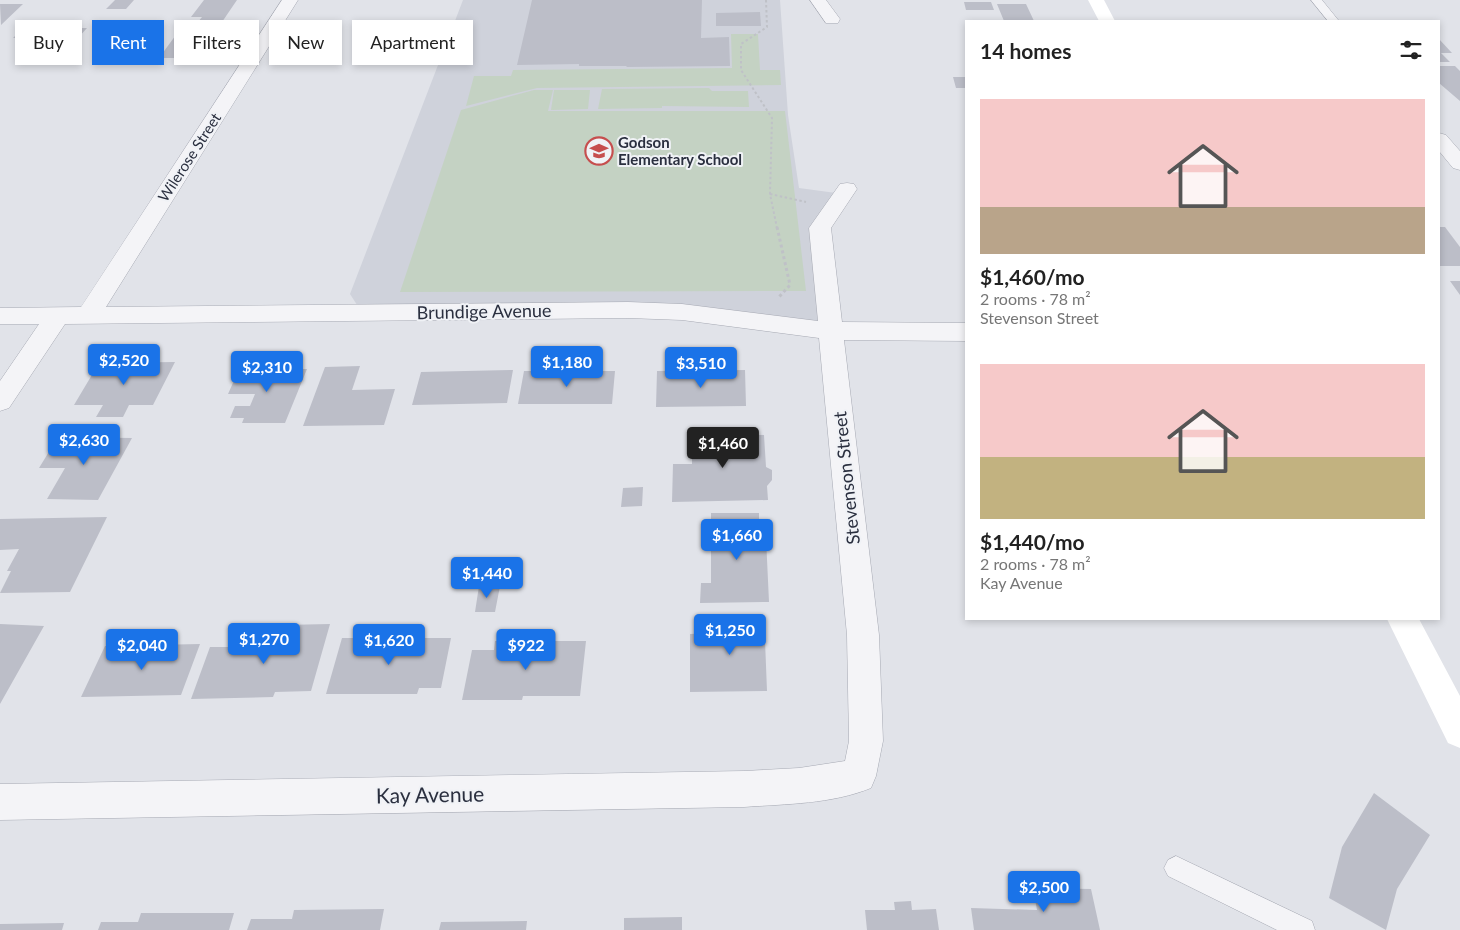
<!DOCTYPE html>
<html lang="en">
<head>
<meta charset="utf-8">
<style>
  body { margin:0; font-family:Lato,sans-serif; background:#f2f2f2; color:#222; height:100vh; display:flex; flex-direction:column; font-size:19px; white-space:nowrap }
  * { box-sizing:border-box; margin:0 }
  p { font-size:16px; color:#767676 }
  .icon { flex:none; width:28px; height:28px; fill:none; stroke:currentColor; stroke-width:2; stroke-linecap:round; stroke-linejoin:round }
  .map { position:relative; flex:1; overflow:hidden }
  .panel { position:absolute; left:965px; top:20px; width:475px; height:600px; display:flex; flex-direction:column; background:#fff; border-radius:0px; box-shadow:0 2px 8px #0003 }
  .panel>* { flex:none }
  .guide { position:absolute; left:15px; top:20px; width:475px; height:45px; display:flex; gap:10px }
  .price { position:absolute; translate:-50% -42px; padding:0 11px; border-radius:5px; background:#1a73e8; color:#fff; font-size:16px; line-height:32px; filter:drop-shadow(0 1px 2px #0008) }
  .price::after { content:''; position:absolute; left:50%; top:30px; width:15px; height:11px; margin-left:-8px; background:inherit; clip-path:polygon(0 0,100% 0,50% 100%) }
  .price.selected { background:#222; color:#fff }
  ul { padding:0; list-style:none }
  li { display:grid; align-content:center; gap:10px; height:265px; padding:0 15px }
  li span { display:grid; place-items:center; height:155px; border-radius:0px; color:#555 }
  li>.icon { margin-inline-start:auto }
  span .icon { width:90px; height:90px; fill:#fffc; stroke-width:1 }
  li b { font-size:21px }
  h2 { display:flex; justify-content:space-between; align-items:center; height:60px; padding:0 15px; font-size:21px }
  .pill { padding:0 18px; border-radius:0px; background:#fff; box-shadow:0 2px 8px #0003; font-size:18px; line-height:45px }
  .pill.selected { background:#1a73e8; color:#fff }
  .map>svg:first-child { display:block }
</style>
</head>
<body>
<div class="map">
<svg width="1460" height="930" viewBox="0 0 1460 930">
  <rect width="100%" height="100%" fill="#e1e3e9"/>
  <path fill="#cfd2db" d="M 463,0 L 780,0 L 788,115 L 799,188 L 836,193 L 815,226 L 821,324 L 359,308 L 350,294 Z"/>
  <path fill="#c4d2c3" d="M 731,34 L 758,34 L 760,70 L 780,70 L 781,85 L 537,88 L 466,106 L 474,76 L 511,76 L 513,70 L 732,68 Z
    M 709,88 L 712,91 L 748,91 L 749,107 L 662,106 L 662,108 L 598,109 L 602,89 Z
    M 534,90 L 553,90 L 548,111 L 785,111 L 806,291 L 400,292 L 461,110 Z
    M 554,90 L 590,90 L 588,109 L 551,110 Z"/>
  <path fill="#bcbec8" d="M 115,0 L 134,0 L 126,9 L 106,9 Z
    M 204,0 L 237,0 L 222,22 L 198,22 L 202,17 L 191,17 Z
    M 532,0 L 702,0 L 701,38 L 729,37 L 730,66 L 626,67 L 627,66 L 579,66 L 579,64 L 517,65 Z
    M 964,2 L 991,2 L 994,10 L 966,10 Z
    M 0,4 L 23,4 L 1,25 Z
    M 997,4 L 1026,4 L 1034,21 L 1004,21 Z
    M 760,12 L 761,26 L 716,26 L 716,13 Z
    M 23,28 L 87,28 L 78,38 L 13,38 Z
    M 181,28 L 200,28 L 195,35 L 203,35 L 186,58 L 159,58 Z
    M 1439,39 L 1452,53 L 1441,53 L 1450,62 L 1439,62 Z
    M 1439,66 L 1455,66 L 1460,71 L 1460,101 L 1439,83 Z
    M 953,77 L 966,77 L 966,88 L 956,88 Z
    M 1439,227 L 1445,227 L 1460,247 L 1460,266 L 1440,266 L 1439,264 Z
    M 1450,281 L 1460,281 L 1460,295 Z
    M 175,362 L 153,405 L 129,405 L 123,417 L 96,417 L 103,405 L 74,405 L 99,363 Z
    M 241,365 L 265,365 L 263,369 L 307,369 L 285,423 L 242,423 L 244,418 L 230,418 L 235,406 L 250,406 L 255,394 L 228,394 Z
    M 360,366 L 352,390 L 395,389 L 384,425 L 303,426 L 325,367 Z
    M 513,370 L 507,403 L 412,405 L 421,372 Z
    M 745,370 L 746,406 L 656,407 L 657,371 Z
    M 524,371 L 615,371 L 612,404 L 518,404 Z
    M 692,428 L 719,428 L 719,434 L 764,435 L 766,467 L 772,470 L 772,480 L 767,486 L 768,500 L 672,502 L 673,464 L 692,464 Z
    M 58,437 L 132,438 L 98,500 L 47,499 L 65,468 L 39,468 Z
    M 643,487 L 642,506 L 621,507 L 623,488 Z
    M 711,513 L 759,513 L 759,538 L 766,538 L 769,602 L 700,603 L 701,583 L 711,583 Z
    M 107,517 L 70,592 L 0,593 L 11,571 L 7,571 L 19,549 L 0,550 L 0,519 Z
    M 479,586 L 500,586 L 495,612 L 475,612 Z
    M 764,615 L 767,691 L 690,692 L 690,634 L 716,633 L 716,616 Z
    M 0,624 L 44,626 L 0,704 Z
    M 330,624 L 311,691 L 275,692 L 273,697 L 191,699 L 210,647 L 234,647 L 236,641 L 278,641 L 283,625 Z
    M 342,638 L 451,638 L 441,688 L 419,688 L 417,694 L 326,694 Z
    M 495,641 L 586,641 L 580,696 L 523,696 L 522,700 L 462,700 L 472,650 L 494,650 Z
    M 200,644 L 181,695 L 81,697 L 105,646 Z
    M 1374,793 L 1430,835 L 1397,889 L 1386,930 L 1329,898 L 1342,847 Z
    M 1033,888 L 1091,889 L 1100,930 L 974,930 L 971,908 L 1037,910 Z
    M 911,901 L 912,910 L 936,909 L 939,930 L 867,930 L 865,910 L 895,910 L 894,902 Z
    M 384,909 L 380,930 L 247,930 L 251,919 L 292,919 L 294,910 Z
    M 141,913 L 234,913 L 229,930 L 98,930 L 101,922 L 138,922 Z
    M 682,917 L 682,930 L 624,930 L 624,918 Z
    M 527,921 L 526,930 L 439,930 L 441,922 Z
    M 64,923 L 62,930 L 0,930 L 0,924 Z"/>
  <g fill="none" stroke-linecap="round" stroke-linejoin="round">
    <g stroke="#a6a9b3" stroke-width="1">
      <path id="service" d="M 1311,0 L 1322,0 L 1339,21 L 1328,21 Z
        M 1176,856 L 1312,921 L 1315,930 L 1277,930 L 1168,876 L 1164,868 L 1168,860 Z"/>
    </g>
    <g stroke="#a6a9b3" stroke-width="1">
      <path id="minor" d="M 282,0 L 298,0 L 106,307 L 628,302 L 682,304 L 818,321 L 809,228 L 840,184 L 847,183 L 854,184 L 857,189 L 831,228 L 842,322 L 966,323 L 966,341 L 844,340 L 879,635 L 883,741 L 876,776 L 871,788 C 832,804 786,804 744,807 L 0,820 L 0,784 L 744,771 L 799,768 L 845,761 L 849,741 L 847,635 L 819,338 L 682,320 L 628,318 L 65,324 L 9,408 L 0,411 L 0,381 L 39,324 L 0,324 L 0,308 L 81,307 Z
        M 810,0 L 826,0 L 840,19 L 838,23 L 826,23 Z
        M 1439,133 L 1446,135 L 1460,151 L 1460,170 L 1453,168 L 1439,151 Z"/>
    </g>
    <path stroke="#bfc1c7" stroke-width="2" stroke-dasharray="2.5 2.5" stroke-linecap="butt" d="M 766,0 L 767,27 L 741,44 L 741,70 L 772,118 L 770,194 L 777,228
      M 770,194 L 806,202"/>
    <path stroke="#bfc1c7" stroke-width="3" stroke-dasharray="3 3" stroke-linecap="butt" d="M 777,227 L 790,285 L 779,297"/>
    <use href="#service" fill="#f4f4f7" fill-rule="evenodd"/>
    <use href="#minor" fill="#f4f4f7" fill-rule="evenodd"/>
    <path fill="#fff" fill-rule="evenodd" d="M 1088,0 L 1104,0 L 1115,21 L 1099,21 Z
      M 1387,619 L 1419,619 L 1460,696 L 1460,748 L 1448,743 Z"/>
  </g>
  <defs>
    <g id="school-ring" transform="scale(1.4375)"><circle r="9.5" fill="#f0f2f6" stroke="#c64e4e" stroke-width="1.5"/><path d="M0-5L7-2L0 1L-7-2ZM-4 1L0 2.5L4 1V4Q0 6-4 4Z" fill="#c64e4e"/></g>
  </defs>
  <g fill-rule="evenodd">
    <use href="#school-ring" x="599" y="151"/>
  </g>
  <g text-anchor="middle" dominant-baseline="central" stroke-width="4" stroke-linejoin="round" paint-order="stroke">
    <g font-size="15" font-weight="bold" fill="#2a2f3f" stroke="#f0f2f6" text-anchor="start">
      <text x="618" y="142">Godson<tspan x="618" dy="17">Elementary School</tspan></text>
    </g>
    <g font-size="15" fill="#2a2f3f" stroke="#f0f2f6">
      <text transform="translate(189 157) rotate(-57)">Wilerose Street</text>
    </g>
    <g font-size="18" fill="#2a2f3f" stroke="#f0f2f6">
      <text transform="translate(484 311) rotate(-1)">Brundige Avenue</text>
      <text transform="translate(846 478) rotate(-96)">Stevenson Street</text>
    </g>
    <g font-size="21" fill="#2a2f3f" stroke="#f0f2f6">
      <text transform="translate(430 794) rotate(-1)">Kay Avenue</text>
    </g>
  </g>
</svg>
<b class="price" style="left:124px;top:386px">$2,520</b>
<b class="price" style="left:567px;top:388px">$1,180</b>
<b class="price" style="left:701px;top:389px">$3,510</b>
<b class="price" style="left:267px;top:393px">$2,310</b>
<b class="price" style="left:84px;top:466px">$2,630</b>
<b class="price selected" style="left:723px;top:469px">$1,460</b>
<b class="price" style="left:737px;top:561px">$1,660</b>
<b class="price" style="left:487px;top:599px">$1,440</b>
<b class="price" style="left:730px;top:656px">$1,250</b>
<b class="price" style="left:264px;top:665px">$1,270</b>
<b class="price" style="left:389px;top:666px">$1,620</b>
<b class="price" style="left:142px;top:671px">$2,040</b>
<b class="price" style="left:526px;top:671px">$922</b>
<b class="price" style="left:1044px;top:913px">$2,500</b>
<div class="guide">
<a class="pill">Buy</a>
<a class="pill selected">Rent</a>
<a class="pill">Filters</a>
<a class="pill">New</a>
<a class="pill">Apartment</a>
</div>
<section class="panel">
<h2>14 homes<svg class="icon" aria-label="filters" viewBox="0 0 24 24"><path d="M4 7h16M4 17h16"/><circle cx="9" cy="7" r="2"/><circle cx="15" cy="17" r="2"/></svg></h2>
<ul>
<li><span style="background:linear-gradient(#f6c9c9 70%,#b9a48a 0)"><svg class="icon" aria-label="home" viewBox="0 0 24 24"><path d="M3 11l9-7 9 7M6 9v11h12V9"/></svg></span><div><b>$1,460/mo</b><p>2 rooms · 78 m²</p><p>Stevenson Street</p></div></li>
<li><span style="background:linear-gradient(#f6c9c9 60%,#c2b280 0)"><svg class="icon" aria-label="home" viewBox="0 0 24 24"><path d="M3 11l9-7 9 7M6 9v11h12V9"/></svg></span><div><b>$1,440/mo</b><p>2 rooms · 78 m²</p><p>Kay Avenue</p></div></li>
</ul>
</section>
</div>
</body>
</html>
